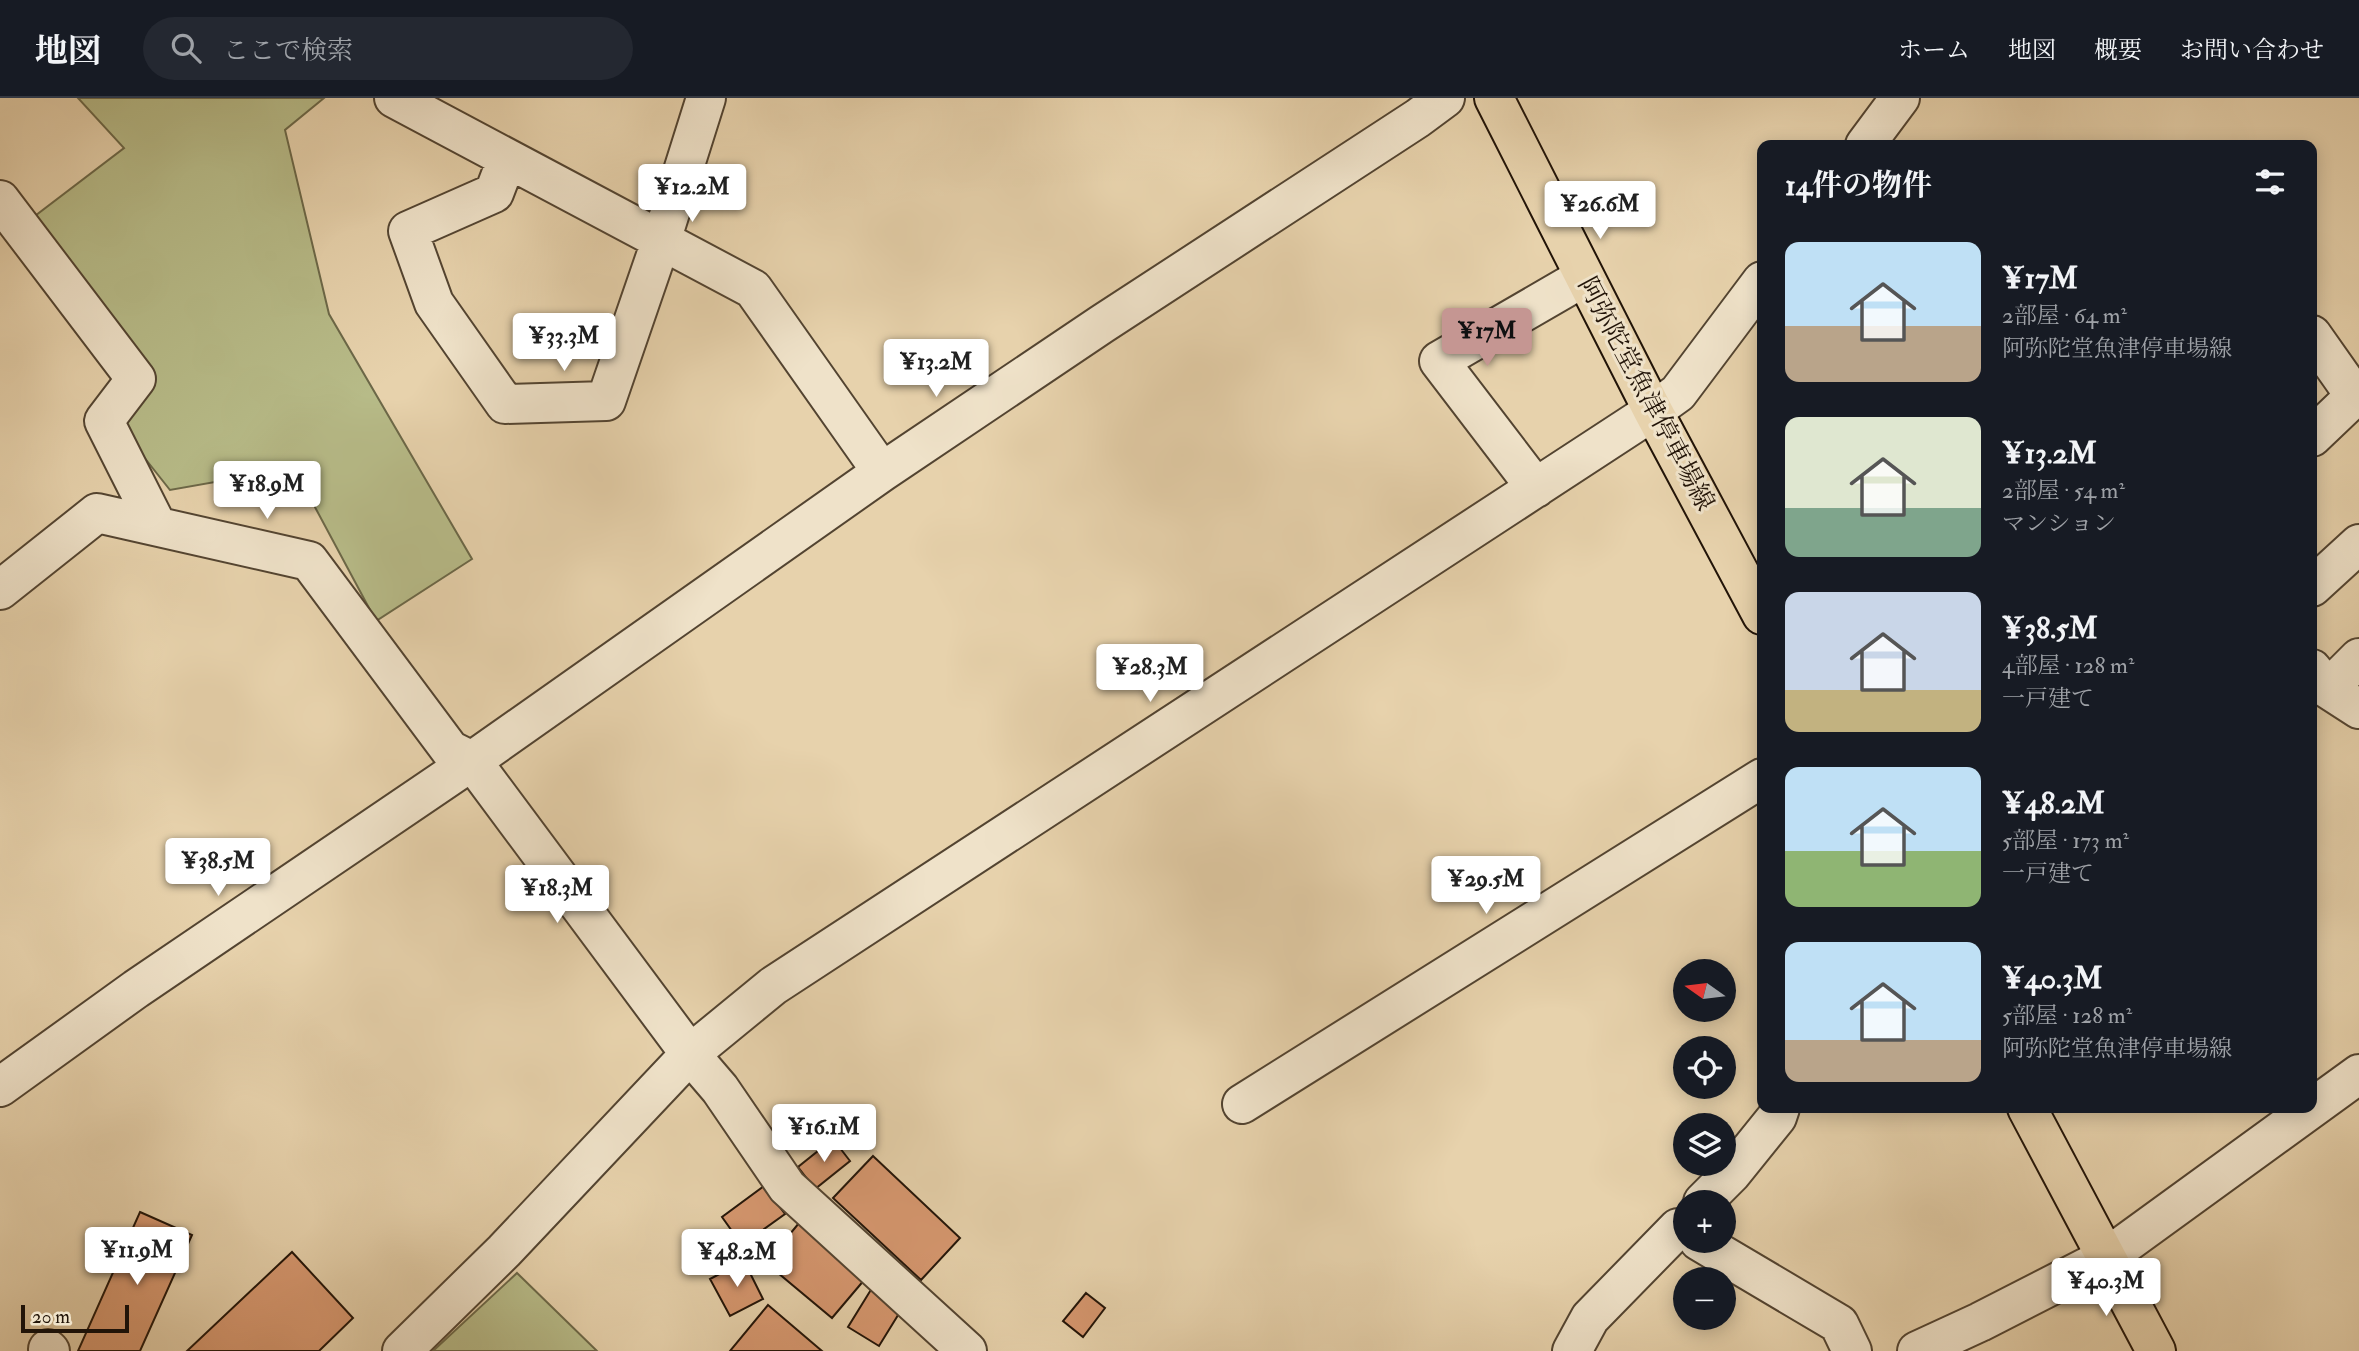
<!DOCTYPE html>
<html lang="ja">
<head>
<meta charset="utf-8">
<style>
  body { margin:0; font-family:"IM FELL Double Pica","Noto Serif JP",serif; background:#242831; color:#f1f3f6; height:100vh; display:flex; flex-direction:column; font-size:26px; white-space:nowrap }
  * { box-sizing:border-box; margin:0 }
  p { font-size:23px; color:#9ea1a6 }
  .icon { flex:none; width:38px; height:38px; fill:none; stroke:currentColor; stroke-width:2; stroke-linecap:round; stroke-linejoin:round }
  .map { position:relative; flex:1; overflow:hidden }
  .details { position:absolute; left:1757px; top:42px; width:560px; height:973px; display:flex; flex-direction:column; background:#171b24; border-radius:14px; box-shadow:0 4px 18px #0003 }
  .details>* { flex:none }
  .needle { width:46px; rotate:284deg }
  .buttons { position:absolute; left:1673px; top:861px; display:grid; gap:14px }
  .buttons a { display:grid; place-items:center; width:63px; height:63px; border-radius:50%; background:#171b24; box-shadow:0 4px 18px #0003; font-size:35px }
  .scale { position:absolute; left:21px; bottom:18px; width:108px; box-sizing:border-box; padding-left:7px; border:4px solid #221408; border-top:0; font-size:19px; line-height:24px; white-space:nowrap; color:#221408; -webkit-text-stroke:5px #efe2c9; paint-order:stroke }
  .price { position:absolute; translate:-50% -60px; padding:0 16px; border-radius:7px; background:#fff; color:#222; font-size:23px; line-height:46px; filter:drop-shadow(0 2px 4px #0008) }
  .price::after { content:''; position:absolute; left:50%; top:42px; width:21px; height:16px; margin-left:-10px; background:inherit; clip-path:polygon(0 0,100% 0,50% 100%) }
  .price.on { background:#c59692; color:#111 }
  ul { padding:0; list-style:none }
  li { display:flex; align-items:center; gap:21px; height:175px; padding:0 28px }
  li span { display:grid; place-items:center; flex:none; width:196px; height:140px; border-radius:14px; color:#555 }
  li>.icon { margin-inline-start:auto }
  span .icon { width:84px; height:84px; fill:#fffc; stroke-width:1 }
  li b { font-size:30px }
  h2 { display:flex; justify-content:space-between; align-items:center; height:84px; padding:0 28px; font-size:30px }
  header { display:flex; align-items:center; gap:42px; box-sizing:border-box; height:98px; padding:0 35px; background:#171b24; border-bottom:2px solid #363941 }
  header strong { font-size:33px }
  nav { display:flex; gap:38px; margin-inline-start:auto; font-size:24px }
  .search { width:490px; height:63px; background:#242831; display:flex; align-items:center; gap:18px; box-sizing:border-box; padding:0 24px; border-radius:38px; color:#9ea1a6; font-size:26px }
  .map>svg:first-child { display:block }
</style>
</head>
<body>
<header>
<strong>地図</strong>
<div class="search"><svg class="icon" aria-label="search" viewBox="0 0 24 24"><circle cx="10" cy="10" r="6"/><path d="M15 15l6 6"/></svg>ここで検索</div>
<nav><a>ホーム</a><a>地図</a><a>概要</a><a>お問い合わせ</a></nav>
</header>
<div class="map">
<svg width="2359" height="1253" viewBox="0 0 2359 1253">
  <rect width="100%" height="100%" fill="#e7d2ac"/>
  <filter id="stains"><feTurbulence type="fractalNoise" baseFrequency=".00286" numOctaves="4"/><feColorMatrix values="0 0 0 0 .2 0 0 0 0 .09 0 0 0 0 .02 0 0 0 .5 -.17"/></filter>
  <radialGradient id="worn" r=".72"><stop offset=".6" stop-color="#630" stop-opacity="0"/><stop offset="1" stop-color="#630" stop-opacity=".3"/></radialGradient>
  <path fill="#b7bb88" stroke="#6c6848" stroke-width="2" d="M 78,0 L 324,0 L 285,32 L 329,216 L 472,461 L 376,523 L 294,370 L 170,392 L 117,325 L 149,285 L 31,121 L 124,50 Z
    M 517,1175 L 597,1253 L 433,1253 Z"/>
  <path fill="#d79870" stroke="#221408" stroke-width="2" d="M 833,1041 L 850,1063 L 815,1091 L 798,1069 Z
    M 873,1058 L 960,1140 L 921,1182 L 833,1100 Z
    M 764,1088 L 785,1116 L 742,1147 L 722,1119 Z
    M 140,1114 L 192,1137 L 140,1253 L 78,1253 Z
    M 799,1125 L 865,1181 L 832,1220 L 766,1165 Z
    M 292,1154 L 353,1220 L 319,1253 L 187,1253 Z
    M 744,1163 L 763,1201 L 730,1218 L 710,1181 Z
    M 872,1190 L 903,1209 L 879,1248 L 848,1229 Z
    M 1086,1195 L 1105,1210 L 1083,1239 L 1063,1223 Z
    M 768,1207 L 822,1253 L 730,1253 Z"/>
  <g fill="none" stroke-linecap="round" stroke-linejoin="round">
    <g stroke="#534431" stroke-width="42">
      <path id="minor" d="M 394,0 L 753,191 L 882,374
        M 1865,47 L 1900,0
        M 507,61 L 494,95 L 408,133 L 434,205 L 505,306 L 606,303 L 661,143 L 706,0
        M 0,102 L 136,281 L 104,323 L 157,428
        M 2312,237 L 2355,298 L 2312,339
        M 1536,390 L 1439,263 L 1584,179
        M 2312,489 L 2359,446
        M 0,492 L 97,415 L 309,463 L 450,652 L 472,663 L 690,956 L 720,991 L 787,1089 L 967,1253
        M 2312,571 L 2328,591 L 2359,611
        M 2328,591 L 2359,560
        M 0,989 L 136,891 L 472,663 L 882,374 L 1102,226 L 1418,20 L 1445,0
        M 1242,1006 L 1762,680
        M 1703,1104 L 1731,1076 L 1777,1019 L 1780,1010
        M 1699,1143 L 1839,1226 L 1852,1253
        M 48,1251 L 50,1253
        M 402,1253 L 504,1153 L 690,956 L 773,888 L 1653,313 L 1678,295 L 1762,183
        M 1572,1253 L 1590,1220 L 1678,1130
        M 1917,1253 L 1980,1224 L 2107,1159 L 2359,976"/>
    </g>
    <g stroke="#221408" stroke-width="42">
      <path id="major" d="M 1494,0 L 1653,313 L 1762,517
        M 2027,1010 L 2156,1253"/>
    </g>
    <use href="#minor" stroke="#efe2c9" stroke-width="38"/>
    <use href="#major" stroke="#e7d2ac" stroke-width="38"/>
  </g>
  <g text-anchor="middle" dominant-baseline="central" stroke-width="6" stroke-linejoin="round" paint-order="stroke">
    <g font-size="26" fill="#221408" stroke="#efe2c9">
      <text transform="translate(1646 296) rotate(62)">阿弥陀堂魚津停車場線</text>
    </g>
  </g>
  <rect width="100%" height="100%" filter="url(#stains)"/>
  <rect width="100%" height="100%" fill="url(#worn)"/>
</svg>
<div class="buttons">
<a><svg class="needle" viewBox="-14 -14 28 28"><path d="M0-13l5 13h-10z" fill="#e53935"/><path d="M0 13l5-13h-10z" fill="#9ea1a6"/></svg></a>
<a><svg class="icon" aria-label="locate" viewBox="0 0 24 24"><circle cx="12" cy="12" r="6"/><path d="M12 2v4M12 18v4M2 12h4M18 12h4"/></svg></a>
<a><svg class="icon" aria-label="layers" viewBox="0 0 24 24"><path d="M12 4l9 5-9 5-9-5zM3 14l9 5 9-5"/></svg></a>
<a>+</a>
<a>−</a>
</div>
<div class="scale">20 m</div>
<b class="price" style="left:692px;top:126px">¥12.2M</b>
<b class="price" style="left:1600px;top:143px">¥26.6M</b>
<b class="price on" style="left:1487px;top:270px">¥17M</b>
<b class="price" style="left:564px;top:275px">¥33.3M</b>
<b class="price" style="left:936px;top:301px">¥13.2M</b>
<b class="price" style="left:267px;top:423px">¥18.9M</b>
<b class="price" style="left:1150px;top:606px">¥28.3M</b>
<b class="price" style="left:218px;top:800px">¥38.5M</b>
<b class="price" style="left:1486px;top:818px">¥29.5M</b>
<b class="price" style="left:557px;top:827px">¥18.3M</b>
<b class="price" style="left:824px;top:1066px">¥16.1M</b>
<b class="price" style="left:137px;top:1189px">¥11.9M</b>
<b class="price" style="left:737px;top:1191px">¥48.2M</b>
<b class="price" style="left:2106px;top:1220px">¥40.3M</b>
<section class="details">
<h2>14件の物件<svg class="icon" aria-label="filters" viewBox="0 0 24 24"><path d="M4 7h16M4 17h16"/><circle cx="9" cy="7" r="2"/><circle cx="15" cy="17" r="2"/></svg></h2>
<ul>
<li><span style="background:linear-gradient(#bfe0f5 60%,#b9a48a 0)"><svg class="icon" aria-label="home" viewBox="0 0 24 24"><path d="M3 11l9-7 9 7M6 9v11h12V9"/></svg></span><div><b>¥17M</b><p>2部屋 · 64 m²</p><p>阿弥陀堂魚津停車場線</p></div></li>
<li><span style="background:linear-gradient(#dfe7d0 65%,#7fa58c 0)"><svg class="icon" aria-label="home" viewBox="0 0 24 24"><path d="M3 11l9-7 9 7M6 9v11h12V9"/></svg></span><div><b>¥13.2M</b><p>2部屋 · 54 m²</p><p>マンション</p></div></li>
<li><span style="background:linear-gradient(#c9d6e8 70%,#c2b280 0)"><svg class="icon" aria-label="home" viewBox="0 0 24 24"><path d="M3 11l9-7 9 7M6 9v11h12V9"/></svg></span><div><b>¥38.5M</b><p>4部屋 · 128 m²</p><p>一戸建て</p></div></li>
<li><span style="background:linear-gradient(#bfe0f5 60%,#8fb573 0)"><svg class="icon" aria-label="home" viewBox="0 0 24 24"><path d="M3 11l9-7 9 7M6 9v11h12V9"/></svg></span><div><b>¥48.2M</b><p>5部屋 · 173 m²</p><p>一戸建て</p></div></li>
<li><span style="background:linear-gradient(#bfe0f5 70%,#b9a48a 0)"><svg class="icon" aria-label="home" viewBox="0 0 24 24"><path d="M3 11l9-7 9 7M6 9v11h12V9"/></svg></span><div><b>¥40.3M</b><p>5部屋 · 128 m²</p><p>阿弥陀堂魚津停車場線</p></div></li>
</ul>
</section>
</div>
</body>
</html>
